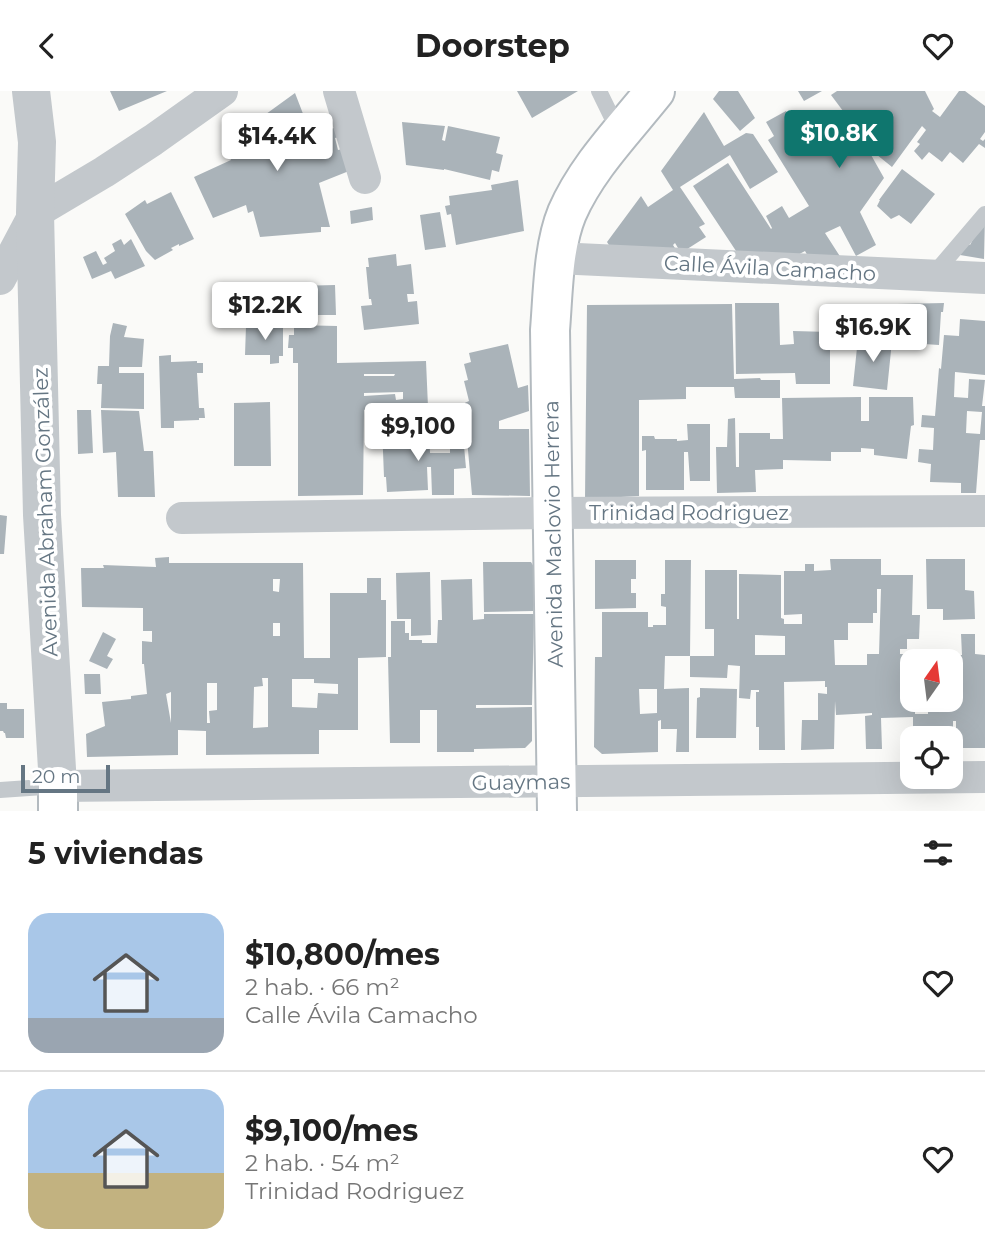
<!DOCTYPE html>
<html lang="es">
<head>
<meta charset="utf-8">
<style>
  body { margin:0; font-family:Montserrat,sans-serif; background:#f2f2f2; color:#222; height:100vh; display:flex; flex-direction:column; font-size:26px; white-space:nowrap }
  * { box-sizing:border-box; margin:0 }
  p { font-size:23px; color:#767676 }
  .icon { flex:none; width:38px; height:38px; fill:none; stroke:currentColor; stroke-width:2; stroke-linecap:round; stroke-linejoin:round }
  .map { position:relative; height:720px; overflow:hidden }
  .sheet { display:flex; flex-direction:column; background:#fff; flex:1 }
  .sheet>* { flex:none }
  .needle { width:46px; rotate:14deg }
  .buttons { position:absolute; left:900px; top:558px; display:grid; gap:14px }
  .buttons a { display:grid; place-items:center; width:63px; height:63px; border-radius:14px; background:#fff; box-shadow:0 7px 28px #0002; font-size:35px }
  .scale { position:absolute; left:21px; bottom:18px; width:89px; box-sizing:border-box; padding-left:7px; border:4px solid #657683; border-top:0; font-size:19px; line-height:24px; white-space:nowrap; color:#657683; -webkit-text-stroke:5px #fff; paint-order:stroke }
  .price { position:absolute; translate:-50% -60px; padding:0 16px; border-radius:7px; background:#fff; color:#222; font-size:23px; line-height:46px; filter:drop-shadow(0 2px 4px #0008) }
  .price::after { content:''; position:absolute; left:50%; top:42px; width:21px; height:16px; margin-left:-10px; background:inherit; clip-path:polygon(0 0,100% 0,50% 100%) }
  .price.selected { background:#0f766e; color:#fff }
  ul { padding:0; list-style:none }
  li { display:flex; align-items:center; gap:21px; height:175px; padding:0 28px }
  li+li { border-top:2px solid #e0e0e0 }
  li span { display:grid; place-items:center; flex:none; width:196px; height:140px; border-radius:21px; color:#555 }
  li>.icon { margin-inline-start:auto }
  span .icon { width:84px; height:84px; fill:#fffc; stroke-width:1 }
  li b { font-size:30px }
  h2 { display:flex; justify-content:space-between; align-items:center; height:84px; padding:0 28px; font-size:30px }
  header { display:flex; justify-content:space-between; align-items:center; height:91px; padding:0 28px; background:#fff; font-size:32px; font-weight:700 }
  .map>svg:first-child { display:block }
</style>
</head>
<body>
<header><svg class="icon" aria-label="back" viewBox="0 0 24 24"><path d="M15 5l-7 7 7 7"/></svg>Doorstep<svg class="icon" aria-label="heart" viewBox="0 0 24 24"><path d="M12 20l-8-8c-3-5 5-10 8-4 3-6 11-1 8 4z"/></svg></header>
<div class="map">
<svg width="985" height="720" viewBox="0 0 985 720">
  <rect width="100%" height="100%" fill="#fafaf8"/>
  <path fill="#aab3b9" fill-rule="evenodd" d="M 110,0 L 167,0 L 119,20 Z
    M 517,0 L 578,0 L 532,27 Z
    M 719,0 L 738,0 L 755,27 L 740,40 L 713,8 Z
    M 798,0 L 822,0 L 804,10 Z
    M 837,0 L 925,0 L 934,18 L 932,20 L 940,26 L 959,0 L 965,0 L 985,15 L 985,41 L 980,48 L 983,50 L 985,48 L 985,57 L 979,53 L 963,72 L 950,61 L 942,71 L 929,61 L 922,69 L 914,60 L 920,53 L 917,51 L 926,39 L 922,35 L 892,76 L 866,55 L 884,87 L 860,121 L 876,154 L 856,165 L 840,135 L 825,142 L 841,167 L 809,167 L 805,160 L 794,166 L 740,166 L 693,95 L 728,72 L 771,138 L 772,137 L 766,125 L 782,115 L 789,127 L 809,115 L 768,49 L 774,45 L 766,31 L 786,20 L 793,32 L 810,22 L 829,55 L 851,43 L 852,41 L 835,27 L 843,20 L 831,4 Z
    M 295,2 L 312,46 L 336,36 L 339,46 L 335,47 L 338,59 L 342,58 L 349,80 L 319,92 L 330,136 L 321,136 L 321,141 L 260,146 L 253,120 L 248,122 L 246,114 L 213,127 L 194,86 L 231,69 L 226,52 Z
    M 704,21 L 724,55 L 746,42 L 753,43 L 778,81 L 750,98 L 730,64 L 680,96 L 705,133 L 699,136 L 706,146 L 681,162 L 675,152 L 673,154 L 680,165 L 616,165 L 607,151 L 641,105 L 648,116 L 673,99 L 661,80 Z
    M 402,31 L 445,35 L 442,49 L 445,50 L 448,35 L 500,46 L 496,62 L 503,64 L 499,81 L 492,79 L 490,89 L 444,78 L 444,79 L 406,74 Z
    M 902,78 L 935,103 L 911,133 L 899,124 L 891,128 L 877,115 L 880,109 L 879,109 Z
    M 518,89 L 524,140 L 456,154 L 451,123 L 447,124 L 445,115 L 450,114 L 449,105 L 492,99 L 491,94 Z
    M 171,101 L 194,148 L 179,155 L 179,153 L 171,157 L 173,159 L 155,169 L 146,160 L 125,123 L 145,109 L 147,113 Z
    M 372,116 L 373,129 L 351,133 L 350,120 Z
    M 440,121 L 446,156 L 425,159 L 420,124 Z
    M 985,126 L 984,168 L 960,164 L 967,152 L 970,154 Z
    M 121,148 L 124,154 L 131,148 L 145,175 L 115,188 L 111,180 L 92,188 L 83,166 L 96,160 L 103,174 L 107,172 L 104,167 L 115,160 L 112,153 Z
    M 396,163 L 397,175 L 411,173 L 414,203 L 407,203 L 408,211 L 417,210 L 419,233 L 364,239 L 361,215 L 372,214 L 371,208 L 369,208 L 366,176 L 369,176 L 368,167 Z
    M 335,194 L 336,224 L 296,224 L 296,213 L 292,213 L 292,206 L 295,206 L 296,195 Z
    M 735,212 L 779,212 L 780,254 L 794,253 L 793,240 L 830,241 L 830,293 L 796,293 L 795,282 L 736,283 Z
    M 944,212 L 943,221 L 941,221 L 939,254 L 894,251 L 897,213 Z
    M 732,213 L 734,288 L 760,287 L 761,289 L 780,289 L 780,307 L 735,307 L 734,296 L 686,296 L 686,308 L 639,309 L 639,405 L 585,408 L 587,214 Z
    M 843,223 L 857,223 L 856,249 L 843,249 Z
    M 960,228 L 985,230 L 985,284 L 955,281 L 954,306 L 968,307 L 969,288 L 985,289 L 982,315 L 985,315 L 985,349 L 980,349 L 976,402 L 961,402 L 961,392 L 930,391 L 931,373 L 918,371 L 919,358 L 933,359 L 934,337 L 921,336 L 922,324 L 935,325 L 939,277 L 941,278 L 944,244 L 959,245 ZM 967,320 L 982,321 L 980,343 L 966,342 Z
    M 113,232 L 127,235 L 124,246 L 144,248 L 142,276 L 119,276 L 119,282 L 144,282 L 144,318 L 101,317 L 102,293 L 97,293 L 98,275 L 109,275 L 110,245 Z
    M 261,232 L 269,233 L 269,235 L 283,235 L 283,265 L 279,265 L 279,272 L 270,273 L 270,264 L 245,264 L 246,235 L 261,235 Z
    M 294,234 L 337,235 L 337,272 L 426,270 L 428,316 L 364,319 L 363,404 L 298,405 L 298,272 L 293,272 L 293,257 L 288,257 L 289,244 L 294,244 ZM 364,283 L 395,283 L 394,285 L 364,285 ZM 403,301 L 403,308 L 396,309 L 395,303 L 364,305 L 364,302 Z
    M 858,247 L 892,250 L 887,299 L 853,295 Z
    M 508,253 L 518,297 L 528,294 L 529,320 L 499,330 L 499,338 L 529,338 L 530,405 L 472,404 L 466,337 L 461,340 L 460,337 L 450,341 L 442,322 L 469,310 L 464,290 L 468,289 L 464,273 L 471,271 L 469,262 Z
    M 171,264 L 171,271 L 197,270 L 197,272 L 203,272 L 203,282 L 197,282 L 199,317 L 204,317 L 205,327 L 199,327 L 199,329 L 174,330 L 174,337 L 161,337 L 159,265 Z
    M 861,306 L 861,330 L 869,330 L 869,306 L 913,306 L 914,334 L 911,335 L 907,368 L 874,364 L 874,358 L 861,357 L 861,361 L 831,361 L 831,370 L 783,369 L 783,378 L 755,379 L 756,401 L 717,402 L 716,356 L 727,356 L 728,328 L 735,327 L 736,376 L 739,376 L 739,342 L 770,342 L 770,348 L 783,348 L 782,307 Z
    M 270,311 L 271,375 L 234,375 L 234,312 Z
    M 77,319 L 91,319 L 93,362 L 78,363 Z
    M 101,319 L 139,320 L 144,360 L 153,360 L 155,406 L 118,406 L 116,361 L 103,362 Z
    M 687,333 L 710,333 L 710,390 L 690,390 L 688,361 L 684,361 L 684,399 L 646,399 L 646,359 L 642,360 L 642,345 L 654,345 L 655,348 L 677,348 L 677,350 L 688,349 Z
    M 398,334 L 398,341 L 429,340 L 430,362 L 450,362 L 450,356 L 464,355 L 466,377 L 454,378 L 454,404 L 432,404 L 431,376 L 427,376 L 428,399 L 387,401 L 386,386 L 384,386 L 382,335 Z
    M 0,424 L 7,425 L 4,463 L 0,463 Z
    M 169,466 L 169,472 L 303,472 L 304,567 L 330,567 L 330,502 L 367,502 L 367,487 L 381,487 L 381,509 L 386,509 L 386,566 L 358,567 L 358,639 L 319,639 L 319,663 L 206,664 L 206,640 L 178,639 L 178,664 L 87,666 L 86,643 L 105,635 L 102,611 L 131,608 L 131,605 L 147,603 L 144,573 L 142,573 L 142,550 L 152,551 L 152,540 L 143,540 L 143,517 L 82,516 L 81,477 L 104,477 L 103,474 L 156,476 L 155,467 ZM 273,488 L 280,488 L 279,501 L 273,500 ZM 273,532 L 280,532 L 280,545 L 273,545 ZM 262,587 L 268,587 L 268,636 L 253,637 L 254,596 L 263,595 ZM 292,588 L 314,588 L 314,592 L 338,593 L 338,603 L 318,602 L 317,617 L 292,616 ZM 207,592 L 217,592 L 217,619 L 209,620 L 210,632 L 207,632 ZM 171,601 L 171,632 L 166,603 Z
    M 830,468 L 881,468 L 881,484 L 913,484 L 912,524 L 920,524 L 919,548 L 907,548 L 907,558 L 900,558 L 900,563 L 911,563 L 912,609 L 915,609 L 915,623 L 928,623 L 928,609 L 950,609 L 950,570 L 928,570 L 927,563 L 962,564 L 961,543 L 975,543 L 975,563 L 985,564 L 985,657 L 956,657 L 956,630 L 953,630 L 953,641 L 937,641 L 938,648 L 913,648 L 913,626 L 881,627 L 882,658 L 866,658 L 865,625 L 872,624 L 872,622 L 836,624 L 835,610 L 834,658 L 801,659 L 802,629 L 818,629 L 818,602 L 827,603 L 827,596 L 825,596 L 825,590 L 784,591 L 785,659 L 759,659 L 759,636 L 756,636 L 756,601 L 759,601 L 759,599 L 751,599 L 750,608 L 739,607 L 740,575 L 728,574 L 727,587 L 690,586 L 690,565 L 714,565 L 714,538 L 705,538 L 705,479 L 737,479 L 737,528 L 739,528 L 739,483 L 781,484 L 781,527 L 784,528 L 784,533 L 802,533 L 802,523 L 784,524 L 784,480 L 805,480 L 805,473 L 814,473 L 814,480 L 831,479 ZM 877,498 L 881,498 L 879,563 L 867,563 L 867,574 L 835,574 L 834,549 L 848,549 L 848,532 L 873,532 L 873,522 L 877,522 ZM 755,544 L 785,545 L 785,564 L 755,564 Z
    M 926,468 L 965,468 L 965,499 L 974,500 L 975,528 L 943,529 L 943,518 L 927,518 Z
    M 595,469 L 636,469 L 636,488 L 631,488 L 631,502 L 636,502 L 636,517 L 595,518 Z
    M 665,469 L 691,469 L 690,565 L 665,565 L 664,598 L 689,597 L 689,661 L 676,661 L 677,638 L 661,638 L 661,629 L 658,630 L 658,661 L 602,663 L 594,656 L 595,566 L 602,566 L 602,521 L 648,521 L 648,536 L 653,536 L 653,534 L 666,534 L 666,516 L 661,515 L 661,503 L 665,503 ZM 639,598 L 657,598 L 657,622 L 640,623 Z
    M 483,471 L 531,471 L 534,476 L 533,520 L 484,521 Z
    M 430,481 L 431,544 L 411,545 L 411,528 L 397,528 L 396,482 Z
    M 472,488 L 473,529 L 484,528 L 484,523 L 534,523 L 532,614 L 476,614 L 476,617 L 532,616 L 532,650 L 525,657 L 474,658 L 474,661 L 437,661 L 437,619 L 420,619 L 420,652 L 390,652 L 388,566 L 391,566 L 391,530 L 405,530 L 405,542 L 409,542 L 409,549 L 422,549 L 422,552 L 437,552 L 438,529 L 442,529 L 441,489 Z
    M 103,541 L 116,548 L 107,565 L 113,568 L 107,578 L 89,570 Z
    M 84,583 L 100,583 L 101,603 L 85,603 Z
    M 700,597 L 737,598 L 736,647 L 696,647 L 697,607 L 700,606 Z
    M 0,612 L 7,612 L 7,618 L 24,618 L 24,647 L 6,647 L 5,642 L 4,642 L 3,640 L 0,640 Z"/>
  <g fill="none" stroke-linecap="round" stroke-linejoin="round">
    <g stroke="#b3babf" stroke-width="42">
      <path id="secondary" d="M 58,695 L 58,720
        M 557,720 L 550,239 C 553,203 553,156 567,122 C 587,76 624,39 655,0"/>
    </g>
    <path stroke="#c3c8cc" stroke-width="16" d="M 599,0 L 619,41
      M 933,184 L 985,123
      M 0,699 L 58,695"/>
    <path stroke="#c3c8cc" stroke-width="32" d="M 339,0 L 365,87
      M 556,167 L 985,187
      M 0,188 L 35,122 L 104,81 L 153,49 L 222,0
      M 182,427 L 552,422 L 985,420
      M 58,695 L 985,686"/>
    <path stroke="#c3c8cc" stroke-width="38" d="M 31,0 L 37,51 L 35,122 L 42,424 L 58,695"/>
    <use href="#secondary" stroke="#fff" stroke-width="38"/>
  </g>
  <g text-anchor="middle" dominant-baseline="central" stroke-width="7" stroke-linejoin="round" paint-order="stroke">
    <g font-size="21" fill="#657683" stroke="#fff">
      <text transform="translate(770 177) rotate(3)">Calle Ávila Camacho</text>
      <text transform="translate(45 421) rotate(-92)">Avenida Abraham González</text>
      <text x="689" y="421">Trinidad Rodriguez</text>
      <text transform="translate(553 443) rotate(-91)">Avenida Maclovio Herrera</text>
      <text transform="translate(521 691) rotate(-1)">Guaymas</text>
    </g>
  </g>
</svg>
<div class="buttons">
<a><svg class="needle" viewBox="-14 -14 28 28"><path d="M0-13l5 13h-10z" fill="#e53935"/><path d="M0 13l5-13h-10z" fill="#767676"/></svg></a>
<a><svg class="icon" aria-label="locate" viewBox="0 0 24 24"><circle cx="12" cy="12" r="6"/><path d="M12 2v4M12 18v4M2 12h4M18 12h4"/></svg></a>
</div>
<div class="scale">20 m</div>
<b class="price selected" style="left:839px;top:79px">$10.8K</b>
<b class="price" style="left:277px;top:82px">$14.4K</b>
<b class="price" style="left:265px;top:251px">$12.2K</b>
<b class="price" style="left:873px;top:273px">$16.9K</b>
<b class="price" style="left:418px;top:372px">$9,100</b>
</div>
<section class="sheet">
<h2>5 viviendas<svg class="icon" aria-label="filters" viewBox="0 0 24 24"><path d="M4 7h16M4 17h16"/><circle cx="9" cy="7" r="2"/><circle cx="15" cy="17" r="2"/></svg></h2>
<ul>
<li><span style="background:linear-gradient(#a9c7e8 75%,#9aa5b1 0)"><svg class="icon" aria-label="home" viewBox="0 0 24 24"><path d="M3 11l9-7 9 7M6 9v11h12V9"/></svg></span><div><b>$10,800/mes</b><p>2 hab. · 66 m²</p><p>Calle Ávila Camacho</p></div><svg class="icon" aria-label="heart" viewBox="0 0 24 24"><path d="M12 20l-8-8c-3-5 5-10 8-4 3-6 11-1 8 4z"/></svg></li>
<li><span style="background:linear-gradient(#a9c7e8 60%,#c2b280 0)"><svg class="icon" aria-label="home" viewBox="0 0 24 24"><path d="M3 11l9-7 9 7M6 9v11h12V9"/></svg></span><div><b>$9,100/mes</b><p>2 hab. · 54 m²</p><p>Trinidad Rodriguez</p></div><svg class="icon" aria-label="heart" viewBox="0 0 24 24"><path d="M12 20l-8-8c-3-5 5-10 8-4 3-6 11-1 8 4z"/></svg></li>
</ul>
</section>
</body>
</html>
